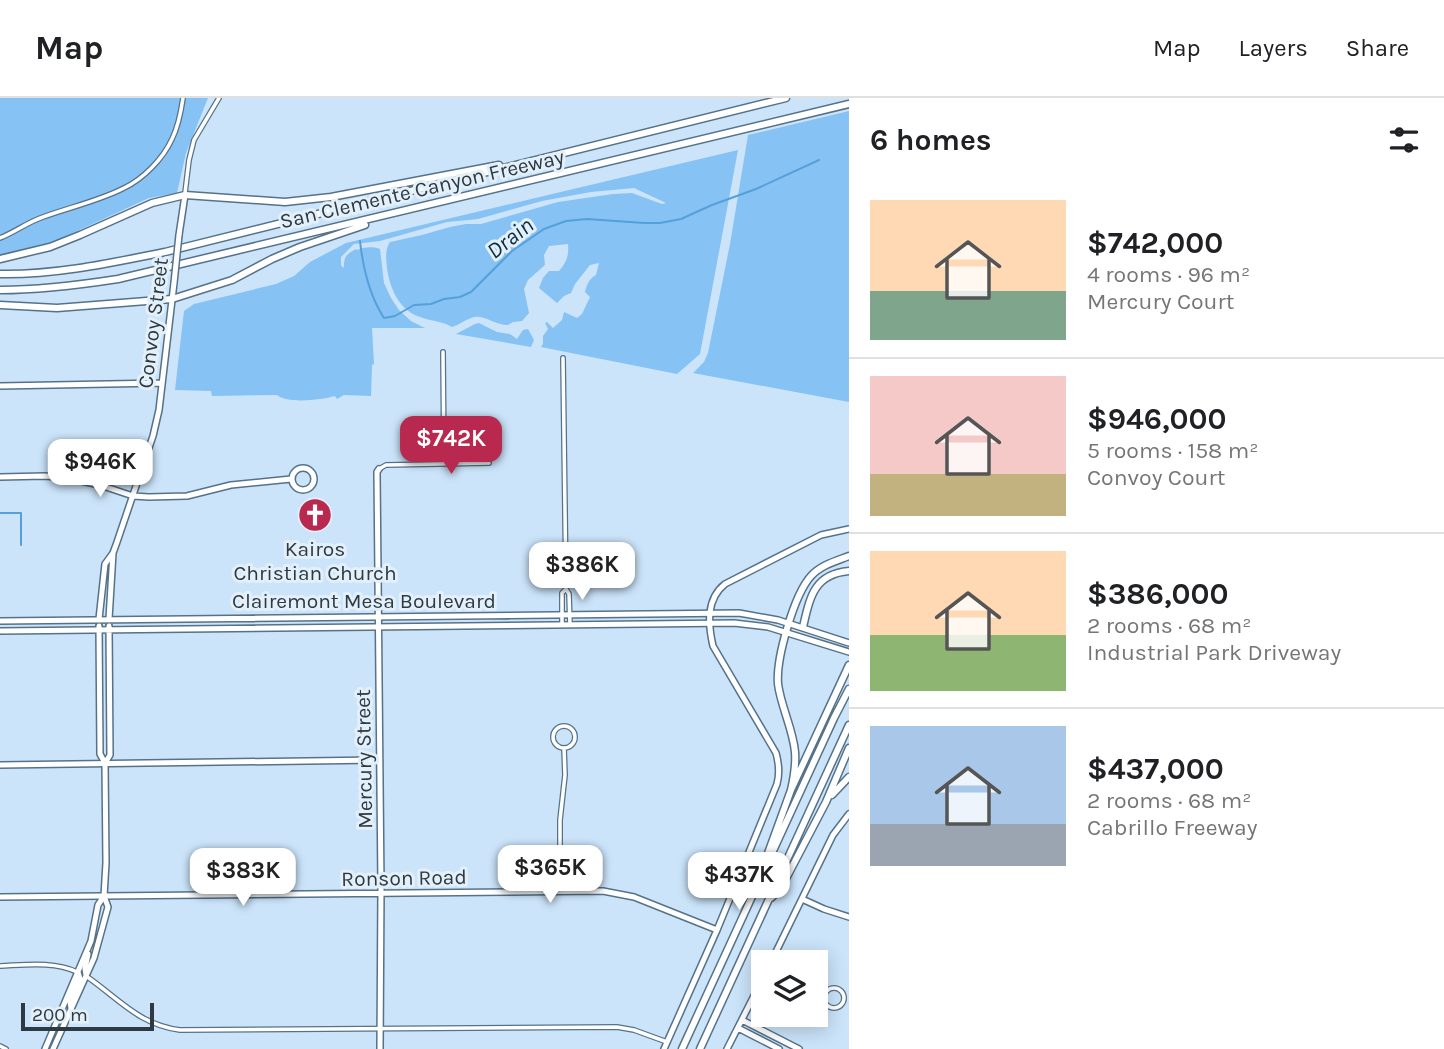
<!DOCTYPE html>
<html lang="en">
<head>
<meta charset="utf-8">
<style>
  body { margin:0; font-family:Karla,sans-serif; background:#f2f2f2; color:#202124; height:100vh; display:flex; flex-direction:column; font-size:26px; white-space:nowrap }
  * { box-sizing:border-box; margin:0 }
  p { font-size:23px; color:#757577 }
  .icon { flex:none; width:38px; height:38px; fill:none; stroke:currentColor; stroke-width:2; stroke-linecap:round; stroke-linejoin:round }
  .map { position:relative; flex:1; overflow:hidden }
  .drawer { display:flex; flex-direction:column; background:#fff; width:595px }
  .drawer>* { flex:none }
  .buttons { position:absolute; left:751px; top:852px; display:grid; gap:14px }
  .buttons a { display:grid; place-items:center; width:77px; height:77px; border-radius:0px; background:#fff; box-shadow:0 4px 18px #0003; font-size:35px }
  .scale { position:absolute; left:21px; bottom:18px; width:133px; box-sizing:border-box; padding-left:7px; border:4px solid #2d3a44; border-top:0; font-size:19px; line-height:24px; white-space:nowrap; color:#2d3a44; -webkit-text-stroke:5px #e3f0fa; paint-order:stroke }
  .price { position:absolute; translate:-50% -60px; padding:0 16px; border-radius:14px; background:#fff; color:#222; font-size:23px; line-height:46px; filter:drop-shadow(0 2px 4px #0008) }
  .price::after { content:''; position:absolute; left:50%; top:42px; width:21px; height:16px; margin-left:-10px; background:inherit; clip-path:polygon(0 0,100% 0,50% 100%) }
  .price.selected { background:#b8284f; color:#fff }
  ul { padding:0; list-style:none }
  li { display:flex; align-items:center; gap:21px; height:175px; padding:0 21px }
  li+li { border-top:2px solid #e0e0e0 }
  li span { display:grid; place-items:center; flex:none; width:196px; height:140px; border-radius:0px; color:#555 }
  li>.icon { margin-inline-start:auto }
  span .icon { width:84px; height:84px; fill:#fffc; stroke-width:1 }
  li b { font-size:30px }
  h2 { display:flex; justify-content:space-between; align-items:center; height:84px; padding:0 21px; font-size:30px }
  header { display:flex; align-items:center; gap:42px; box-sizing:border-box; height:98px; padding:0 35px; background:#fff; border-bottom:2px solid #e0e0e0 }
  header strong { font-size:33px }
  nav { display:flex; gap:38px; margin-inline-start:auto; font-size:24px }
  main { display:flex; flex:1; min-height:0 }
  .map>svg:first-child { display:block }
</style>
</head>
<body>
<header>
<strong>Map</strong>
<nav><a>Map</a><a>Layers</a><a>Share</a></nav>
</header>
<main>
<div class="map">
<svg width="849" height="951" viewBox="0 0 849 951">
  <rect width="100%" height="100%" fill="#cbe4fa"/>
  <path fill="#86c2f3" d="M 0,0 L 208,0 L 186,55 L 177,95 L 149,100 L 62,140 L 16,156 L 0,157 Z
    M 849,13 L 849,304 L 693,275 L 704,264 L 708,255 L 730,146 L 748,37 Z
    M 738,52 L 700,256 L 677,276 L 541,249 L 543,246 L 543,238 L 548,231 L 545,225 L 547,224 L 553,230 L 562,222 L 564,214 L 577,220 L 582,216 L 590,199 L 585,194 C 587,186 589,181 596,177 L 599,165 L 590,167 L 575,186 L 571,195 L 564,198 L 557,205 L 539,190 L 543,180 L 549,173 L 559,173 C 567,164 569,157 568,146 L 549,148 L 544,157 L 545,167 L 528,182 L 524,191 L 529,215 L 522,223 L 513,224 L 508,227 C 496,227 484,217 474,219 C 466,221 459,227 452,229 C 442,223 430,223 420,219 C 399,212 390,191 387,170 C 386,161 385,151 390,144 L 422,137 L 450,129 L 466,126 L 481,126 L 558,104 L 613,96 L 632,95 L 662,106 L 666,105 L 634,90 L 591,94 L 542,103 L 478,121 L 447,124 L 380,143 L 354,146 L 341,159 L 341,167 L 343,170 L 344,168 C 344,158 347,156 356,151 L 357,152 C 363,149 374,148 380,151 L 384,185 L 391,200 L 399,212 L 411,223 L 425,230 L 372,230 L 374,266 L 372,267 L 371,298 L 344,297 L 337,301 L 335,298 C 321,302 288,306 277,297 L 212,298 L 211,293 L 175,292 L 184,213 L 194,206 L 276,186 L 294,178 L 310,164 L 346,145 Z
    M 479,225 L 497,234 L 510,236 L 517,241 L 523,232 L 528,231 L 534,242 L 531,249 L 456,236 L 475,226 Z"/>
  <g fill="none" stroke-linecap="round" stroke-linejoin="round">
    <path stroke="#56a0d9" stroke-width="2" d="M 360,143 C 363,170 369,197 384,220 L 395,218 L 414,207 L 431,206 L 444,201 L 460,199 L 471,194 L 512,153 L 544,131 L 566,123 L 587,121 L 644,125 L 660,125 L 681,121 L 712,107 L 756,91 L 819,62
      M 0,415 L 21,415 L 21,447"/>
    <g stroke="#557289" stroke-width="6">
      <path id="street" d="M 185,95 L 189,62 L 194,42 L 219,0
        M 0,140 C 15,134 28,124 43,119 C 70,109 99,103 124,90 C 143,81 163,61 172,41 C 178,29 181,14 183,0
        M 443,254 L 444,366
        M 563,260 L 566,491 L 569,496 L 570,527
        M 379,371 L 386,367 L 489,365
        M 562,527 L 562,495 L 566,491
        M553 639a11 11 0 1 1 22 0a11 11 0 1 1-22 0Z
        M 560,794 L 560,722 L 565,677 L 564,650
        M 0,868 C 25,867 54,863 77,874
        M 86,878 C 118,900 139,927 180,932 L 617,929 L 634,932 L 667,944
        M824 900a10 10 0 1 1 20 0a10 10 0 1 1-20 0Z
        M 0,948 L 6,951"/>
    </g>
    <g stroke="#557289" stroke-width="8">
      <path id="secondary" d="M 179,137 L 185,97
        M 0,288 L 162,285
        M292 381a11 11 0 1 1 22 0a11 11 0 1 1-22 0Z
        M 379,371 L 377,374 L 381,789 L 380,951
        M 0,379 L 45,378 L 67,380 L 100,387 L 133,398 L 149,399 L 187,398 L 231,387 L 291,381
        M 99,521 L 105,466 L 113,455 L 117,444 L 153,338 L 159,312 L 174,185
        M 109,521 L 113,455
        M 0,667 L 379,662
        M 0,799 L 603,793 L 634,799 L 717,832
        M 802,801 L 824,811 L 849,819
        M 771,864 L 833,737 L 849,716
        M 742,922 L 799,951
        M 738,930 L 779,951
        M 664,951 L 717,832 L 777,686 C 780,675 779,666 776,655 L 713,548 C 708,526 706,501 725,486 L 821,437 L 849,431
        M 727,951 L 763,880"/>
    </g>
    <g stroke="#557289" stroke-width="8">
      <path id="primary" d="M 0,523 L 739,515 L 778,522 L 849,545
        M 0,533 L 734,525 L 768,529 L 849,554
        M 105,665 L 110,657 L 109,528
        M 86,877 L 85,871 L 88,856
        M 71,910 L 70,904 L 80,881 L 78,874
        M 45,951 L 91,843 L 98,807 L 104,798
        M 53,951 L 94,860 L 108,809 L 104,798 L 106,765 L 105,665 L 100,656 L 99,528"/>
    </g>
    <g stroke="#557289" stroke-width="9">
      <path id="highway" d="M 0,161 L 50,149 L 80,137 L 152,105 L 185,97 L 285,104 L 331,99 L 499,67
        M 0,176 C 56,177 110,165 165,154 L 786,0
        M 0,192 C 40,192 79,187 118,181 L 849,6
        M 0,207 L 57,210 L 172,201 L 232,182 L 272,161 L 300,149 L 365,127
        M 803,529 C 810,499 814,476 849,473
        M 791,692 C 794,679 796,667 795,654 C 793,631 781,609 778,586 C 776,560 794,497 811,478 C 821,467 836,463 849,458
        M 832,697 L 849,679
        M 767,758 L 791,692 L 849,567
        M 771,800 L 781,790 L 826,704 L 849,650
        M 682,951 L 834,620 L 849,591
        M 700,951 L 849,627"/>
    </g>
    <use href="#street" stroke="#fff" stroke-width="3.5"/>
    <use href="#secondary" stroke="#fff" stroke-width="5"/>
    <use href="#primary" stroke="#fff" stroke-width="5"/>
    <use href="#highway" stroke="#fff" stroke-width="6"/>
    <g stroke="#557289" stroke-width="8" stroke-linecap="butt">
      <path id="secondary-bridge" d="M 174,185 L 179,137"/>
    </g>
    <use href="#secondary-bridge" stroke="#fff" stroke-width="5"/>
  </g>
  <defs>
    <g id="church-disc" transform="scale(1.75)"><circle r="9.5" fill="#b8284f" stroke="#e3f0fa"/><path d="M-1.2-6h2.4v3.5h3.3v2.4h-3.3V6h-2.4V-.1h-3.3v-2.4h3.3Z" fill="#fff"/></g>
  </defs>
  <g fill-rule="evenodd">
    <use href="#church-disc" x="315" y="417"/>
  </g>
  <g text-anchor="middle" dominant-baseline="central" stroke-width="6" stroke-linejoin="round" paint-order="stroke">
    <g font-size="21" fill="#2d3a44" stroke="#e3f0fa">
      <text transform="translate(422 91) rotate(-13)">San Clemente Canyon Freeway</text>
      <text transform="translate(153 225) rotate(-83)">Convoy Street</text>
      <text x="364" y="503">Clairemont Mesa Boulevard</text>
      <text transform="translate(364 661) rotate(-91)">Mercury Street</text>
      <text transform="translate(404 780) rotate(-1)">Ronson Road</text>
    </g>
    <g font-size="21" fill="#2d3a44" stroke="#e3f0fa">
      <text x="315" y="451">Kairos<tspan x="315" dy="24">Christian Church</tspan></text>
    </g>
    <g font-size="23" font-style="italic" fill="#0d2e45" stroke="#e3f0fa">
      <text transform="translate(510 140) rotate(-38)">Drain</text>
    </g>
  </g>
</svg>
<div class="buttons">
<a><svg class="icon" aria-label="layers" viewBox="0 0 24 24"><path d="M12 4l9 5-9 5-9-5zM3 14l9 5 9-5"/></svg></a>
</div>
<div class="scale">200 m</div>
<b class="price selected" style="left:451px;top:378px">$742K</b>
<b class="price" style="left:100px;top:401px">$946K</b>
<b class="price" style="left:582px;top:504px">$386K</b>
<b class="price" style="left:550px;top:807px">$365K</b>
<b class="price" style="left:243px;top:810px">$383K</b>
<b class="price" style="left:739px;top:814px">$437K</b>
</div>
<section class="drawer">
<h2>6 homes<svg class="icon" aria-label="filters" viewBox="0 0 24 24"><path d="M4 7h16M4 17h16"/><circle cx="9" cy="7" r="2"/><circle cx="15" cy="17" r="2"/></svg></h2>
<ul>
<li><span style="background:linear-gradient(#ffd9b3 65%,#7fa58c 0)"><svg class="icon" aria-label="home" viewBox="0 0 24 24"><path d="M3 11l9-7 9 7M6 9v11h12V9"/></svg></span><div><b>$742,000</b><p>4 rooms · 96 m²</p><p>Mercury Court</p></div></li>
<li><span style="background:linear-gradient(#f6c9c9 70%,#c2b280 0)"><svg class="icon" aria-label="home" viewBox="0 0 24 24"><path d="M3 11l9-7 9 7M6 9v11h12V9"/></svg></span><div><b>$946,000</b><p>5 rooms · 158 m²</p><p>Convoy Court</p></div></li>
<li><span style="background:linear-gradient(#ffd9b3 60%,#8fb573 0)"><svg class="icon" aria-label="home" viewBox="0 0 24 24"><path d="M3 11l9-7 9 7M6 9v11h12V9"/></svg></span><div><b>$386,000</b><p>2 rooms · 68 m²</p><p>Industrial Park Driveway</p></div></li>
<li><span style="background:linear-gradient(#a9c7e8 70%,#9aa5b1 0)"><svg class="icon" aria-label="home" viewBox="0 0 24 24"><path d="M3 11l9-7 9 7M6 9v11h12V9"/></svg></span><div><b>$437,000</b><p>2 rooms · 68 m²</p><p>Cabrillo Freeway</p></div></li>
</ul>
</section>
</main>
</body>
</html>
